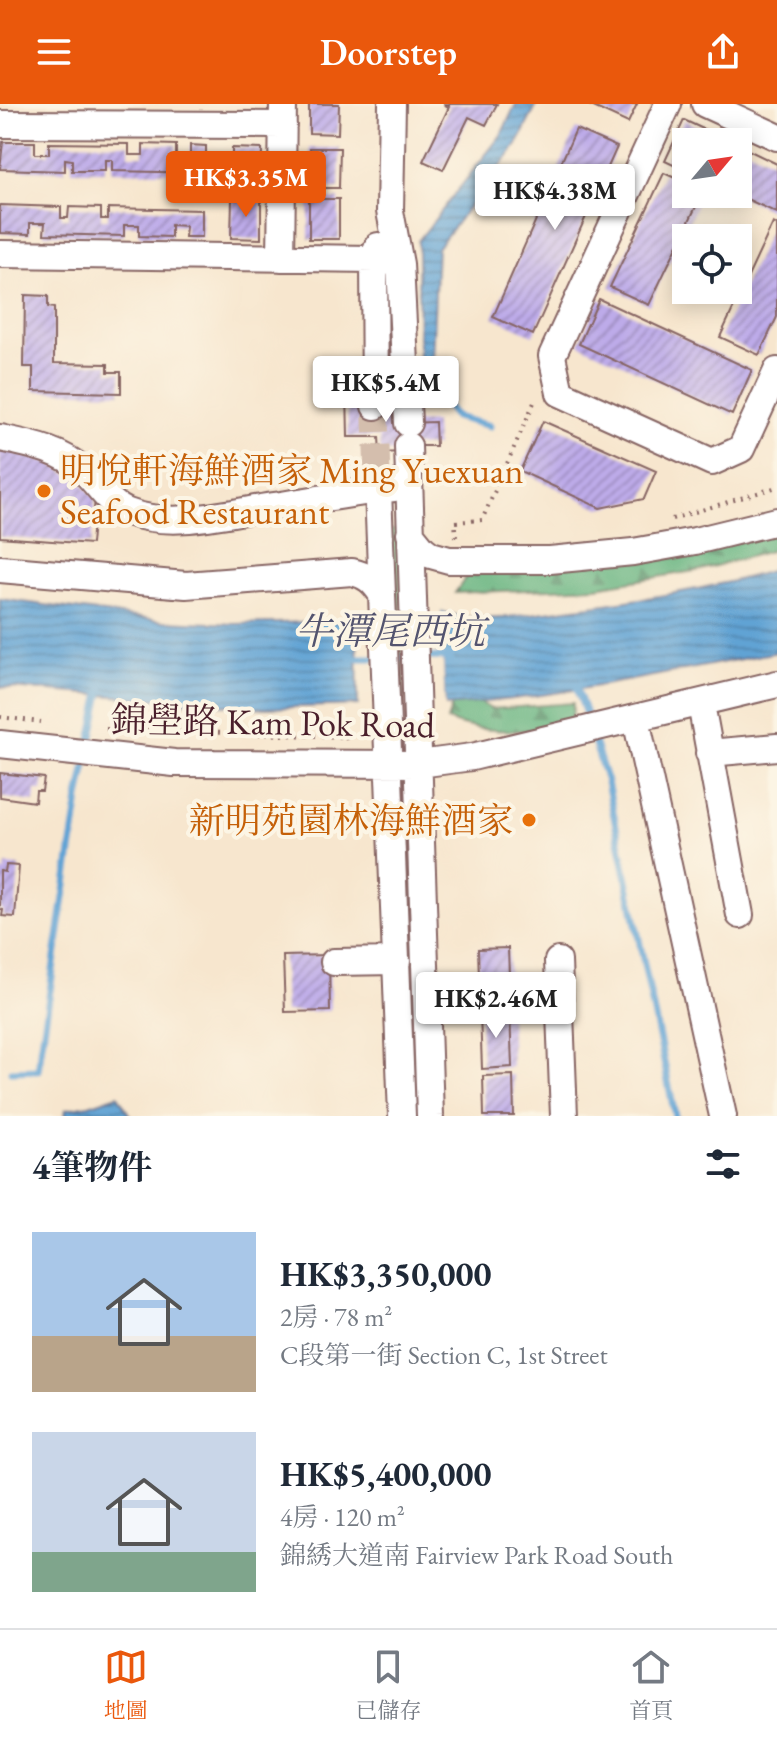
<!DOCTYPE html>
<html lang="zh-TW">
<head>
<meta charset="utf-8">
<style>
  body { margin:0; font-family:"EB Garamond","Noto Serif TC",serif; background:#f6f6f7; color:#1f2937; height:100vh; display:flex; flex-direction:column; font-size:30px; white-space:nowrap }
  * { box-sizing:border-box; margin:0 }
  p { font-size:26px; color:#747a83 }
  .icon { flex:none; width:44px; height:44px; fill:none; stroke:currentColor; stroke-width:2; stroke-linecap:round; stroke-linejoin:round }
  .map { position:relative; height:1012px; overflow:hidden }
  .details { display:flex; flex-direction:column; background:#fff; flex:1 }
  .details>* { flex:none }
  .needle { width:52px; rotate:61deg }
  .fabs { position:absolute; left:672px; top:24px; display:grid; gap:16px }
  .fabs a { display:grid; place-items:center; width:80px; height:80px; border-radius:0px; background:#fff; box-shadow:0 4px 20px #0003; font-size:40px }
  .price { position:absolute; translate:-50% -68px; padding:0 18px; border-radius:8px; background:#fff; color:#222; font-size:26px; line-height:52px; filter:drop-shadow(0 2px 4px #0008) }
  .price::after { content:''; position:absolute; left:50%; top:48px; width:24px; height:18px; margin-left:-12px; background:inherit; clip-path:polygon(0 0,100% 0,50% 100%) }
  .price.on { background:#ea580c; color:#fff }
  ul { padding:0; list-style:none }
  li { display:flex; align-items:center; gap:24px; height:200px; padding:0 32px }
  li span { display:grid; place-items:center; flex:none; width:224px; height:160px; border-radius:0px; color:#555 }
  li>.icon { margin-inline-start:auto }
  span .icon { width:96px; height:96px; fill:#fffc; stroke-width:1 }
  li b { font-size:34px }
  h2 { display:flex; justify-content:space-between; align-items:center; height:96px; padding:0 32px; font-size:34px }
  header { display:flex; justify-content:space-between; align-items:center; height:104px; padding:0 32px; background:#ea580c; color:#fff; font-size:36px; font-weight:600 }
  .tabs { display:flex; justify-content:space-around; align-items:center; height:112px; border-top:2px solid #e0e1e3; background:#fff; font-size:22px; color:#747a83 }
  .tabs a { display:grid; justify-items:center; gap:4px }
  .tabs .on { color:#ea580c }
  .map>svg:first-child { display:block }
</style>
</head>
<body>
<header><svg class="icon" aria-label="menu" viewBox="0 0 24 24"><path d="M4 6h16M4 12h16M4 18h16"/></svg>Doorstep<svg class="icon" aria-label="share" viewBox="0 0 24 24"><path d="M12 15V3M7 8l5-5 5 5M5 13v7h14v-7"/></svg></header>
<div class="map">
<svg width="777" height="1012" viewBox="0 0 777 1012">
  <defs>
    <pattern id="forest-firs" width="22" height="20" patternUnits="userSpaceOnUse" patternTransform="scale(2)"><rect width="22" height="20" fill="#63b27e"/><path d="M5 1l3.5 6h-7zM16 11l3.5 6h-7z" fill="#549067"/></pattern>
    <pattern id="water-rules" width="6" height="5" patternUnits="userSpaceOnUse" patternTransform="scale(2)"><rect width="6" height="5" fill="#60a3d4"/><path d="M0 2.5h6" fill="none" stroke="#5184ac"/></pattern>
    <pattern id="building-hatch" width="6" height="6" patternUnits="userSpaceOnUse" patternTransform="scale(2)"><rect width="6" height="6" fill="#bdabe9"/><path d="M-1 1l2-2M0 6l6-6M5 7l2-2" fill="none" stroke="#9c8bbd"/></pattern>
  </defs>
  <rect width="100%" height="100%" fill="#fcf5e5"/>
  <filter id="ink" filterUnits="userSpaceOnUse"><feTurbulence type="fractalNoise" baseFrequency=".0125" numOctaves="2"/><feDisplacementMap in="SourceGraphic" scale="16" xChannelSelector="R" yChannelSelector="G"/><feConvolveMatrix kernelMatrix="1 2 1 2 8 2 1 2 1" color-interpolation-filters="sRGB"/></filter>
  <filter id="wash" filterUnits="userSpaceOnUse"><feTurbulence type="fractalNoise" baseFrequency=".006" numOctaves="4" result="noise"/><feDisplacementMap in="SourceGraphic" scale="32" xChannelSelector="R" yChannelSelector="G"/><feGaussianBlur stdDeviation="1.8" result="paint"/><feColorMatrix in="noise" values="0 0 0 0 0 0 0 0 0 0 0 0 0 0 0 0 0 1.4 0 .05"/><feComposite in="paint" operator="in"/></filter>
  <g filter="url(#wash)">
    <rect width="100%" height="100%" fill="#f7e6ce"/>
    <path fill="#7ad094" stroke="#627860" stroke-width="2" d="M 387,426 L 398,426 L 404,593 L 394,594 Z"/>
    <path fill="url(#forest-firs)" stroke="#566854" stroke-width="2" d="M 777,426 L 777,445 L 701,466 L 596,483 L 455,489 L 471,466 Z
      M 458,585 L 491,605 L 573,599 L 572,623 C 535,627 482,631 447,616 Z"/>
    <path fill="url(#water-rules)" stroke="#556180" stroke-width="2" d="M 516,0 L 537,0 L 517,41 L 437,144 L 432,255 L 452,297 L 443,304 L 419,263 L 418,137 L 501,31 Z
      M 777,465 L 777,548 C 667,569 557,593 445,602 L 440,507 C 481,522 525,510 567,505 C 638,496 709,486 777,465 Z
      M 0,495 L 164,517 L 234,520 L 357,517 L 358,601 L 264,604 L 0,583 Z
      M 118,991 L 130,1012 L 65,1012 L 66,1005 L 89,1001 Z"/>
    <path fill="#f7e6ce" d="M 441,503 L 445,606 L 441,603 L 436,508 Z"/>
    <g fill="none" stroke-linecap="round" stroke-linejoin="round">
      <path stroke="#60a3d4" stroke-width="7" d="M 442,296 L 455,313 L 490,322
        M 351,554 L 379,554
        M 391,554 L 451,553
        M 577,585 L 589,619
        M 592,631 L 607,678 L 675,1012
        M 11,967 L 38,966 L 79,694 L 102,584"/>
    </g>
    <g id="blocks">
      <path fill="url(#building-hatch)" d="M 309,0 L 339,0 L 338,30 L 309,29 Z
        M 443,0 L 497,0 L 486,21 L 469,13 L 443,66 L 423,57 L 449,3 Z
        M 587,0 L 637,0 L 628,19 Z
        M 684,16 L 731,38 L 686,38 L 686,67 L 665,57 Z
        M 576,25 L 617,43 L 533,231 L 493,213 Z
        M 3,38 L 35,38 L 35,50 L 49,50 L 49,39 L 129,40 L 129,51 L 143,51 L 143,40 L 176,41 L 176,52 L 190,52 L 190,41 L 206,42 L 206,69 L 112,67 L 112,56 L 105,56 L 105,67 L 72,67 L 72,56 L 65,55 L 65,67 L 0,65 Z
        M 738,41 L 777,60 L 777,109 L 738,91 Z
        M 232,44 L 262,45 L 261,84 L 232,84 Z
        M 310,44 L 340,44 L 339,84 L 310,84 Z
        M 664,69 L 686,79 L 686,90 L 702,90 L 649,201 L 610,183 Z
        M 232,95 L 261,96 L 261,135 L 231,134 Z
        M 309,95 L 339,95 L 339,135 L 309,135 Z
        M 0,101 L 61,103 L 61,114 L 68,114 L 69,103 L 101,104 L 101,115 L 108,115 L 108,104 L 202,106 L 202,133 L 185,133 L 186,122 L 171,121 L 171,133 L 139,132 L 139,121 L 124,121 L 124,132 L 44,130 L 45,119 L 30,119 L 30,130 L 0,129 Z
        M 773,119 L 777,121 L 777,213 L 759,251 L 720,233 Z
        M 25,191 L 48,192 L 48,203 L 54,204 L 54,259 L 108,260 L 108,268 L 121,268 L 121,289 L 33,287 L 33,263 L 24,263 Z
        M 599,195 L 752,266 L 732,311 L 579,240 Z
        M 347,286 L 371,286 L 371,302 L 403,301 L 403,319 L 435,318 L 436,342 L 404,342 L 403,348 L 380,349 L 379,333 L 348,333 Z
        M 543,317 L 656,367 L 644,395 L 600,404 L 520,367 Z
        M 0,345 L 51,359 L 82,380 L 95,394 L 91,440 L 0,433 Z
        M 0,669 L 44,674 L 42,687 L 36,687 L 35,698 L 0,693 Z
        M 6,761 L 19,762 L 15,813 L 2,812 L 3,806 L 0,805 L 0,767 L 5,768 Z
        M 508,844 L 510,900 L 480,902 L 478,845 Z
        M 329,851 L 330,907 L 285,908 L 283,852 Z
        M 510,907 L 512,963 L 482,965 L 480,908 Z
        M 513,971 L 514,1012 L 484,1012 L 483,972 Z"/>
    </g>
  </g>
  <g filter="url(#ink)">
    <use href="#blocks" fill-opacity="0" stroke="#876564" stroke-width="2"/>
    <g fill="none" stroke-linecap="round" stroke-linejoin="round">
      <path stroke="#d4bead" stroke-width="26" stroke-dasharray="26 13" stroke-linecap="butt" d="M 375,302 L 378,386"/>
      <g stroke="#876564" stroke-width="30">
        <path id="minor" d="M 392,0 L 390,107 L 400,160 L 408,319
          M 668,0 L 552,252 L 560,289 L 712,358 L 741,345 L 777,267
          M 705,0 L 777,33
          M 0,20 L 283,21
          M 0,150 L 374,155 L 400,160
          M 281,154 L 283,0
          M 375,302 L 374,155 L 378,142
          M 0,334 C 29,340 62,346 84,367 C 98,380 109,401 128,408 C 169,424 219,411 261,404 C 305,398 349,389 394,384
          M 408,342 C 414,566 422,789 430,1012
          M 378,386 L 402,1012
          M 410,429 L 423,445 L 431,451 L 449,456 L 550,456 L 633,448 L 695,437 L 777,417
          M 0,465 L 186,481 L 352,468 C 366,471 373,477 381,489
          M 701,600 L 740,811
          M 636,615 L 723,1012
          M 0,640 L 174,659 L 419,660 L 472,653 L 777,580
          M 709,649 L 777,643
          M 558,857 L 564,1012
          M 334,858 L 397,857"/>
      </g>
      <path stroke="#876564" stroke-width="4" stroke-dasharray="2 6" stroke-linecap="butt" d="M 672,415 L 777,383
        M 456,433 L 455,418 L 482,416 L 536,294
        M 0,613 L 41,618
        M 106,625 L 345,633 L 348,636"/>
      <use href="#minor" stroke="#fff" stroke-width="26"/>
    </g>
  </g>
  <g fill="#e8710a" stroke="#fcf5e5" stroke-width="3">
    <circle cx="44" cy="387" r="8"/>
    <circle cx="529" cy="716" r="8"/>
  </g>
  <g text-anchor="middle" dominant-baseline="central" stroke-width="8" stroke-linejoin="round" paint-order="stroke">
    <g font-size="36" fill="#c56008" stroke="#fcf5e5" text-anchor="start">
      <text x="60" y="366">明悅軒海鮮酒家 Ming Yuexuan<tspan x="60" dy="41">Seafood Restaurant</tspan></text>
      <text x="513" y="716" text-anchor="end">新明苑園林海鮮酒家</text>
    </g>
    <g font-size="36" fill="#4a1f2b" stroke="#fcf5e5">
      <text transform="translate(273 618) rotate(1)">錦壆路 Kam Pok Road</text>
    </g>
    <g font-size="38" font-style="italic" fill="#53546f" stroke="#fcf5e5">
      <text x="390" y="526">牛潭尾西坑</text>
    </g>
  </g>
</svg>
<div class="fabs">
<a><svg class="needle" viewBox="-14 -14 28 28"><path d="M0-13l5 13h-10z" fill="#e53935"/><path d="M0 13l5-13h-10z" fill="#747a83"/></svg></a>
<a><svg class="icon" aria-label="locate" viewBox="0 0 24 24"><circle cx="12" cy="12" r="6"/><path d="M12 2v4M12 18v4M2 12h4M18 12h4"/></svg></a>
</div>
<b class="price on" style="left:246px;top:115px">HK$3.35M</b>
<b class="price" style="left:555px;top:128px">HK$4.38M</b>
<b class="price" style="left:386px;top:320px">HK$5.4M</b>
<b class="price" style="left:496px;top:936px">HK$2.46M</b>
</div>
<section class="details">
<h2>4筆物件<svg class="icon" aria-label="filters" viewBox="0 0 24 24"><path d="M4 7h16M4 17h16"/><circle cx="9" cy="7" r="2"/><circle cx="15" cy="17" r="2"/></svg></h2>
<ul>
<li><span style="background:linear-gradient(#a9c7e8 65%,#b9a48a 0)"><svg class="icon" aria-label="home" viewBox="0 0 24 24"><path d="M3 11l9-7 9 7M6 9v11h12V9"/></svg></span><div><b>HK$3,350,000</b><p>2房 · 78 m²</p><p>C段第一街 Section C, 1st Street</p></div></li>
<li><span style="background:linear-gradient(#c9d6e8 75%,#7fa58c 0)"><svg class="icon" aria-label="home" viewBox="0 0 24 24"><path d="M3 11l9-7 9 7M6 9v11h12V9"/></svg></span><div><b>HK$5,400,000</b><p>4房 · 120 m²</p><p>錦綉大道南 Fairview Park Road South</p></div></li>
</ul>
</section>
<nav class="tabs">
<a class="on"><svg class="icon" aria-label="map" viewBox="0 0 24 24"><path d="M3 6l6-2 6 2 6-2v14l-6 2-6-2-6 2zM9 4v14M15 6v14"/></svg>地圖</a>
<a><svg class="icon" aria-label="saved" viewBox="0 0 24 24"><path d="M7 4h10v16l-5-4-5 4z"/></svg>已儲存</a>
<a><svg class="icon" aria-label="home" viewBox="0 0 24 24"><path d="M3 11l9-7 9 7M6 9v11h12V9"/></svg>首頁</a>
</nav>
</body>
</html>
